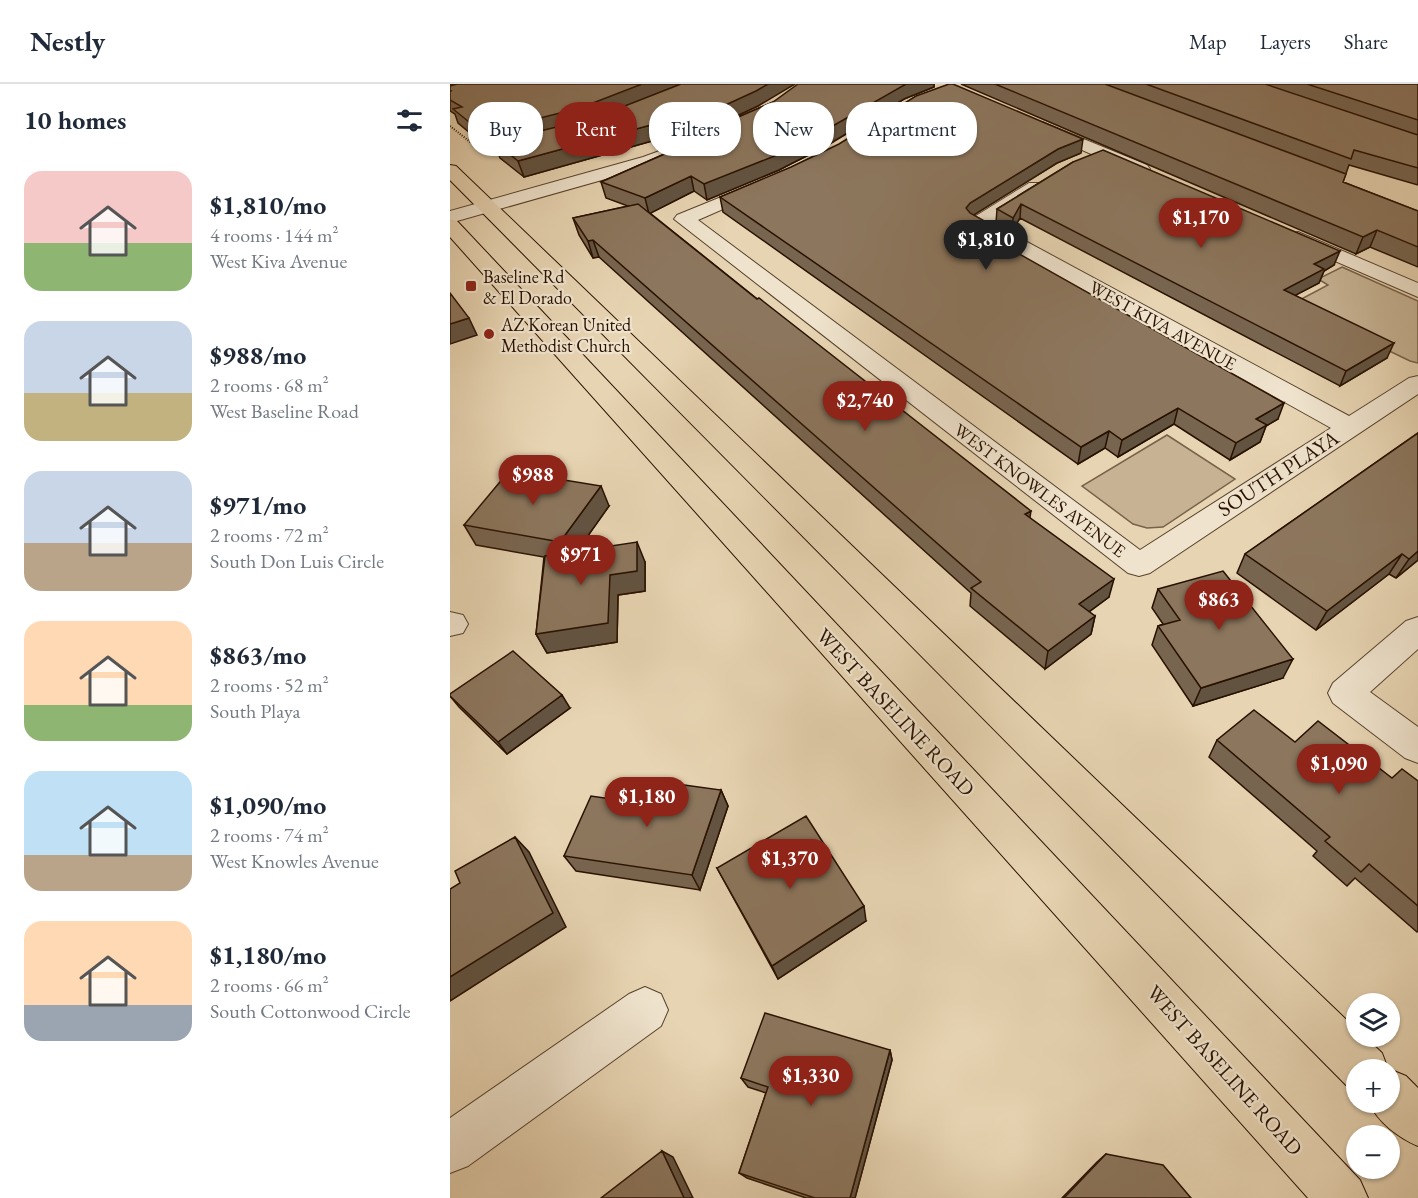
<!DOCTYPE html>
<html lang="en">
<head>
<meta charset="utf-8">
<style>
  body { margin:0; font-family:"EB Garamond",serif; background:#f2f2f3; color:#1f2937; height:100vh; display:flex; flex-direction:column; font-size:22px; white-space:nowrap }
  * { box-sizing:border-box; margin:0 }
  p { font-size:20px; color:#747a83 }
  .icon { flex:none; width:33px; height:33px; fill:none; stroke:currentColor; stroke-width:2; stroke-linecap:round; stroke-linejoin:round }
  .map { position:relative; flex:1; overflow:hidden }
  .side { display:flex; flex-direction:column; background:#fff; width:450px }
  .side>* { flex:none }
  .banner { position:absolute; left:18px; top:18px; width:570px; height:54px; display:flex; gap:12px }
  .controls { position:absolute; left:896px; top:909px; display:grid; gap:12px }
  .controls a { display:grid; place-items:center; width:54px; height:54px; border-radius:50%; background:#fff; box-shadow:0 2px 4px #0004; font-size:30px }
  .price { position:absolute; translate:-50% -51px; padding:0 14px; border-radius:21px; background:#8f2418; color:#fff; font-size:20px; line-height:39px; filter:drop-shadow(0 2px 3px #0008) }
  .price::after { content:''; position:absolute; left:50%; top:36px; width:18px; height:14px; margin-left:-9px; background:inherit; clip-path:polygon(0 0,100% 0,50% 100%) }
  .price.active { background:#222; color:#fff }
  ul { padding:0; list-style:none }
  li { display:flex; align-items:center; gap:18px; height:150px; padding:0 24px }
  li span { display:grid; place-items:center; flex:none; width:168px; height:120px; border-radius:18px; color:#555 }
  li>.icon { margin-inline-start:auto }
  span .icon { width:72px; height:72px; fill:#fffc; stroke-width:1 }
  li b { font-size:26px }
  h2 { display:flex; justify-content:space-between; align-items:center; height:72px; padding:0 24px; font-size:26px }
  .pill { padding:0 21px; border-radius:24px; background:#fff; box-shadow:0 2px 4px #0004; font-size:21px; line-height:54px }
  .pill.active { background:#8f2418; color:#fff }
  header { display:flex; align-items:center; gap:36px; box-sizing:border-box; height:84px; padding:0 30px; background:#fff; border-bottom:2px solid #e0e1e3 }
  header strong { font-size:28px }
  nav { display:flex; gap:33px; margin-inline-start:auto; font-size:21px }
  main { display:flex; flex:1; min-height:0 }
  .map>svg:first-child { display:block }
</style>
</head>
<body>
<header>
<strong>Nestly</strong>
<nav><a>Map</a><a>Layers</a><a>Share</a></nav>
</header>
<main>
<section class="side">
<h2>10 homes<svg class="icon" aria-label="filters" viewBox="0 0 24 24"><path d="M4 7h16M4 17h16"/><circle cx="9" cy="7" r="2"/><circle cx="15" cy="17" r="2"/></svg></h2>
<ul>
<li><span style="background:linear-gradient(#f6c9c9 60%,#8fb573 0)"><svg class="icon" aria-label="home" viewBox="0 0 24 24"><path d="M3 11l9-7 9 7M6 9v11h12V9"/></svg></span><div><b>$1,810/mo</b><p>4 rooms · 144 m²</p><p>West Kiva Avenue</p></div></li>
<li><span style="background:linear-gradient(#c9d6e8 60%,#c2b280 0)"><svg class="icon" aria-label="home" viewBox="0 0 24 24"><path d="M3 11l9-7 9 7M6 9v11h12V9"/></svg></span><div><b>$988/mo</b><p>2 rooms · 68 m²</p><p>West Baseline Road</p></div></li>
<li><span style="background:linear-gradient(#c9d6e8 60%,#b9a48a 0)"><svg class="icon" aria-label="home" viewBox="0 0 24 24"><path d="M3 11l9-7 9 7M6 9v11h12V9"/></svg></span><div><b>$971/mo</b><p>2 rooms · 72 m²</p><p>South Don Luis Circle</p></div></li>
<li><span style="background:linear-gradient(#ffd9b3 70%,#8fb573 0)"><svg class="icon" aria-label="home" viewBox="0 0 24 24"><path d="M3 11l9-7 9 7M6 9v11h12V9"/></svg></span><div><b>$863/mo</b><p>2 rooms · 52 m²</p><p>South Playa</p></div></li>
<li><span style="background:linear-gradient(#bfe0f5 70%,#b9a48a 0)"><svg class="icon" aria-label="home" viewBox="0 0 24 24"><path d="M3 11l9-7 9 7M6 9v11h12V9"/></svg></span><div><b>$1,090/mo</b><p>2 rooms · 74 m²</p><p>West Knowles Avenue</p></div></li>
<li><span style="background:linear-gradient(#ffd9b3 70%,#9aa5b1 0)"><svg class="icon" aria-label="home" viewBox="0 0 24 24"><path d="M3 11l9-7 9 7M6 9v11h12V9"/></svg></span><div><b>$1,180/mo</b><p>2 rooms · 66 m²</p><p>South Cottonwood Circle</p></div></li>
</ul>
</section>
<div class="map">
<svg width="968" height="1114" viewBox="0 0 968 1114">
  <rect width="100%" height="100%" fill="#e7d4b2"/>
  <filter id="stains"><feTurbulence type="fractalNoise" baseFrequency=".00333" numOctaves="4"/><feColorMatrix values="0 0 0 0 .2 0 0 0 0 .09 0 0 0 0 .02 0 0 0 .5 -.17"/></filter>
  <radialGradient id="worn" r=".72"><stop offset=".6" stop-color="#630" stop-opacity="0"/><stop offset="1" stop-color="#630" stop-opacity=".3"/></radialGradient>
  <path fill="#c7b394" stroke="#78624a" stroke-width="1.5" d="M 892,183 L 968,217 L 968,279 L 960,277 L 842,220 L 878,201 L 868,195 Z
    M 717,351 L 785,395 L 713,443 L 697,444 L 683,440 L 632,402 Z"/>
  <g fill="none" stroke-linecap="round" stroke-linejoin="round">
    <g stroke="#58422c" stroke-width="2">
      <path id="minor" d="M 592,38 L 697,81 L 700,85 L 697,89 L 685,89 L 586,46 L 584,43 Z
        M 248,53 L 256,58 L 254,62 L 205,81 L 0,139 L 0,127 L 193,73 Z
        M 313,96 L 319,97 L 322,101 L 319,105 L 248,136 L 690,466 L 881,344 L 521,143 L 518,139 L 521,135 L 579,99 L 591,99 L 594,103 L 542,139 L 899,332 L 959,294 L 968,292 L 968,310 L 700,489 L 689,492 L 678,489 L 224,135 L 227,131 Z
        M 848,148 L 968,199 L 968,213 L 841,158 L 838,154 L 841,150 Z
        M 0,528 L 13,531 L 18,540 L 13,549 L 0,552 Z
        M 968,533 L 968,565 L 920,608 L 968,643 L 968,679 L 955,674 L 883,619 L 878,609 L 883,599 L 956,537 Z
        M 195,903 L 211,910 L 218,926 L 211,942 L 18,1082 L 0,1089 L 0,1034 L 179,910 Z"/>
    </g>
    <g stroke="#291100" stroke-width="2">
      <path id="major" d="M 0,81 L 6,82 L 906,945 L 906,952 L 914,952 L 932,969 L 938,985 L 939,985 L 956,992 L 968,1004 L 968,1062 C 949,1054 927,1038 919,1018 L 939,1018 L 939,986 L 906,986 L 906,1006 L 898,1003 L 0,96 Z
        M 0,135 L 7,137 L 910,1096 L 918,1114 L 858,1114 L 0,153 Z"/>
    </g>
    <path stroke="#291100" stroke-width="2" stroke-dasharray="1 1.5" stroke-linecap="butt" d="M 0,42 L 29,65 L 44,66"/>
    <use href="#minor" fill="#efe3cd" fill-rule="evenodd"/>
    <use href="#major" fill="#e7d4b2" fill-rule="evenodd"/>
  </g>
  <path fill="#786550" stroke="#291100" stroke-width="1.5" d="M 0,0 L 308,22 L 261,44 L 259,41 L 74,93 L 50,74 L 46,63 L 44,69 L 8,39 L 5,30 L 0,27 Z
    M 484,0 L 484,3 L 454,15 L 376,62 L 329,86 L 257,116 L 244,107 L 200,129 L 580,434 L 659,513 L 639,528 L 645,532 L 641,550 L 595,585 L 520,522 L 521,509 L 149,173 L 143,174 L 129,151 L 123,134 L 178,122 L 156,114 L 151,98 L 264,48 L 263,44 L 323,18 Z
    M 511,0 L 968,0 L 968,101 L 899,81 L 893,98 L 968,127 L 968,183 L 920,163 L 906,170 Z
    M 631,69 L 607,79 L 523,131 L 553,161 L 828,335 L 816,342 L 810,358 L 780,376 L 724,340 L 668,373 L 655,364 L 628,380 L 273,128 L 270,113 Z
    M 623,78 L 884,181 L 874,187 L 869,199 L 845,211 L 937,274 L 890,302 L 570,134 L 562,147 L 546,139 L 547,125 Z
    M 968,349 L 968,476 L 946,494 L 939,490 L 866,546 L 787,489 L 795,470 Z
    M 159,422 L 127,467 L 195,478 L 195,507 L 168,511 L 167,558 L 97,569 L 86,550 L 94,473 L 26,461 L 14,441 Z
    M 708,505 L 833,594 L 743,622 L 702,561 L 708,542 L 713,540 L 702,524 Z
    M 0,612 L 120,624 L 57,670 L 9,623 Z
    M 767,656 L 845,658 L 942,694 L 968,697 L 968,847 L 967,848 L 905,794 L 897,802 L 863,772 L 867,767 L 759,673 Z
    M 271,706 L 278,722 L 250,806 L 126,787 L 114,772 Z
    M 267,784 L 416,837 L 328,895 Z
    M 440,966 L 442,976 L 405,1114 L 356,1114 L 297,1094 L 289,1089 L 316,1009 L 298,1003 L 291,994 Z
    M 656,1070 L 741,1114 L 612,1114 L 647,1078 Z"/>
  <path fill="#625341" stroke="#291100" stroke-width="1.5" d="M 192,0 L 231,0 L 134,39 L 45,58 L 46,63 L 44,69 L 39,54 L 42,46 Z
    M 318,0 L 345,0 L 308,22 L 261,44 L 258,29 Z
    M 456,0 L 484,0 L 484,3 L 454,15 L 376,62 L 329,86 L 257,116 L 254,100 Z
    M 256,26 L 259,41 L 74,93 L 68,77 Z
    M 633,55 L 631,69 L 607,79 L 519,134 L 516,124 L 520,119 L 608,65 Z
    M 241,92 L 244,107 L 199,130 L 195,114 Z
    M 571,120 L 570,134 L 562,147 L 563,134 Z
    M 927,146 L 920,163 L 906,170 L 913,153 Z
    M 554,148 L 553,163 L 548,158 Z
    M 143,156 L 149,173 L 143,174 L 138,157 Z
    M 890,167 L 884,181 L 874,187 L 869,199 L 829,220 L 834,206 L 864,180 Z
    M 19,234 L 27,251 L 0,260 L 0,240 Z
    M 944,259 L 937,274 L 890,302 L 896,287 Z
    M 834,319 L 828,335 L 816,342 L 810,358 L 780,376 L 786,359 L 806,335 Z
    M 728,324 L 724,340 L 668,373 L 672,356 Z
    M 659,347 L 655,364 L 628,380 L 631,363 Z
    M 151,402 L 159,422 L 120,477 L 110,458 Z
    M 581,427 L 578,446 L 575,430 Z
    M 187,458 L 195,478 L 195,507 L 168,511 L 167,558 L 97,569 L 86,550 L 160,491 Z
    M 968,467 L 968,476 L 946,494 L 959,475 Z
    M 952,470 L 939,490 L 866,546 L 877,527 Z
    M 664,495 L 659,513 L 625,538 L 629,520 Z
    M 645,532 L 641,550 L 595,585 L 598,567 Z
    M 843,575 L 833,594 L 743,622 L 751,604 Z
    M 112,611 L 120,624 L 57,670 L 48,658 Z
    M 271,706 L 278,722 L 250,806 L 242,791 Z
    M 65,753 L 79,768 L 116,843 L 0,917 L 0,893 Z
    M 414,822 L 416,837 L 328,895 L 322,882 Z
    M 440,966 L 442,976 L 405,1114 L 400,1114 Z
    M 212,1067 L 223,1073 L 243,1114 L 234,1114 Z"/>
  <path fill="#8c765d" stroke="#291100" stroke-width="1.5" d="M 7,0 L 192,0 L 130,24 L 42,46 L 39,54 L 3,25 L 12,23 L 0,16 L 0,8 L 1,7 L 0,7 L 0,2 Z
    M 231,0 L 318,0 L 306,7 L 258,29 L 256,26 L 68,77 L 45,58 L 144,34 Z
    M 348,0 L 456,0 L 374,47 L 327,71 L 254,100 L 241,92 L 195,114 L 151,98 L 265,48 L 263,44 L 323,18 Z
    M 499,0 L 503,0 L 633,55 L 608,65 L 520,119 L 516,124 L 520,129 L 554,148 L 548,158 L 834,319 L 806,335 L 817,341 L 786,359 L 728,324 L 672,356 L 659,347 L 631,363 L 270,113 L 341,83 L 389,60 L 466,12 Z
    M 545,0 L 655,0 L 896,90 L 893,98 L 968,127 L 968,163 L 927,146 L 913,153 Z
    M 696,0 L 815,0 L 968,51 L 968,84 L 904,66 L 901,75 Z
    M 857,0 L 968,0 L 968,36 Z
    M 653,66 L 890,167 L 864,180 L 874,185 L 834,206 L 944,259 L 896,287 L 571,120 L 563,134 L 547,125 L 623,78 Z
    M 188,120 L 307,215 L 309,214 L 581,427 L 575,430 L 664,495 L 629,520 L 645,532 L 598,567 L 521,504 L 531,498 L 143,156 L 138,157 L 123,134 Z
    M 0,209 L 19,234 L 0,240 Z
    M 968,349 L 968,467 L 959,475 L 952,470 L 877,527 L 795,470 Z
    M 59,387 L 151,402 L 110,458 L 14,441 Z
    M 187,458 L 187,487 L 160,491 L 158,539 L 86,550 L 95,472 Z
    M 773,487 L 843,575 L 751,604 L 708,542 L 730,536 L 708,505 Z
    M 63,567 L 112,611 L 48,658 L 0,612 L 0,610 Z
    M 804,626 L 845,658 L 868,637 L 942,694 L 952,685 L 968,697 L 968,822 L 919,780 L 911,788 L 875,757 L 880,753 L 767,656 Z
    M 198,696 L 271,706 L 242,791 L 114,772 L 141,712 L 189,719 Z
    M 356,732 L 414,822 L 322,882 L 267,784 Z
    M 65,753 L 103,829 L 0,893 L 0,805 L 10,799 L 5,787 Z
    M 315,929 L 440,966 L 400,1114 L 365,1114 L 289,1089 L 318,1003 L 291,994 Z
    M 212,1067 L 234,1114 L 151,1114 Z
    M 656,1070 L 713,1081 L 741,1114 L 614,1114 Z"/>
  <g fill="#8f2418" stroke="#efe3cd" stroke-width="2">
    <rect x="15" y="196" width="12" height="12" rx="3"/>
    <circle cx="39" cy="250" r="6"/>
  </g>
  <g text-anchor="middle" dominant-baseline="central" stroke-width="4.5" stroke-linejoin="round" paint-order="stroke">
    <g font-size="18" fill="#291100" stroke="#efe3cd" text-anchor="start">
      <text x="33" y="192">Baseline Rd<tspan x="33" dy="21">&amp; El Dorado</tspan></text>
      <text x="51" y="240">AZ Korean United<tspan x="51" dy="21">Methodist Church</tspan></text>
    </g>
    <g font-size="18" fill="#291100" stroke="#efe3cd">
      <text transform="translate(713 241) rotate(29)">WEST KIVA AVENUE</text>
      <text transform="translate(590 406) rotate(37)">WEST KNOWLES AVENUE</text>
    </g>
    <g font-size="21" fill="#291100" stroke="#efe3cd">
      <text transform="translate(828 389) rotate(-33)">SOUTH PLAYA</text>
      <text transform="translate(446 628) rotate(47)">WEST BASELINE ROAD</text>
      <text transform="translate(775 986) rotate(48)">WEST BASELINE ROAD</text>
    </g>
  </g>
  <rect width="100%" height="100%" filter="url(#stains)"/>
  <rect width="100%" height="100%" fill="url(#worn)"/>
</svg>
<div class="controls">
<a><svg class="icon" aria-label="layers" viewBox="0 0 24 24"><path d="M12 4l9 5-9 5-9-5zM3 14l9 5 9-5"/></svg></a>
<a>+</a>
<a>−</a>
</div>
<b class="price" style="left:751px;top:165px">$1,170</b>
<b class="price active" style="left:536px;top:187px">$1,810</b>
<b class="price" style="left:415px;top:348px">$2,740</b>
<b class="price" style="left:83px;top:422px">$988</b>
<b class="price" style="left:131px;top:502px">$971</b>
<b class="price" style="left:769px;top:547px">$863</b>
<b class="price" style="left:889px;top:711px">$1,090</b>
<b class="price" style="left:197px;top:744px">$1,180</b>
<b class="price" style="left:340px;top:806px">$1,370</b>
<b class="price" style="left:361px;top:1023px">$1,330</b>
<div class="banner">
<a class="pill">Buy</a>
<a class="pill active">Rent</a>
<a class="pill">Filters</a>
<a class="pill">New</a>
<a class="pill">Apartment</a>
</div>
</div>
</main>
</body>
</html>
